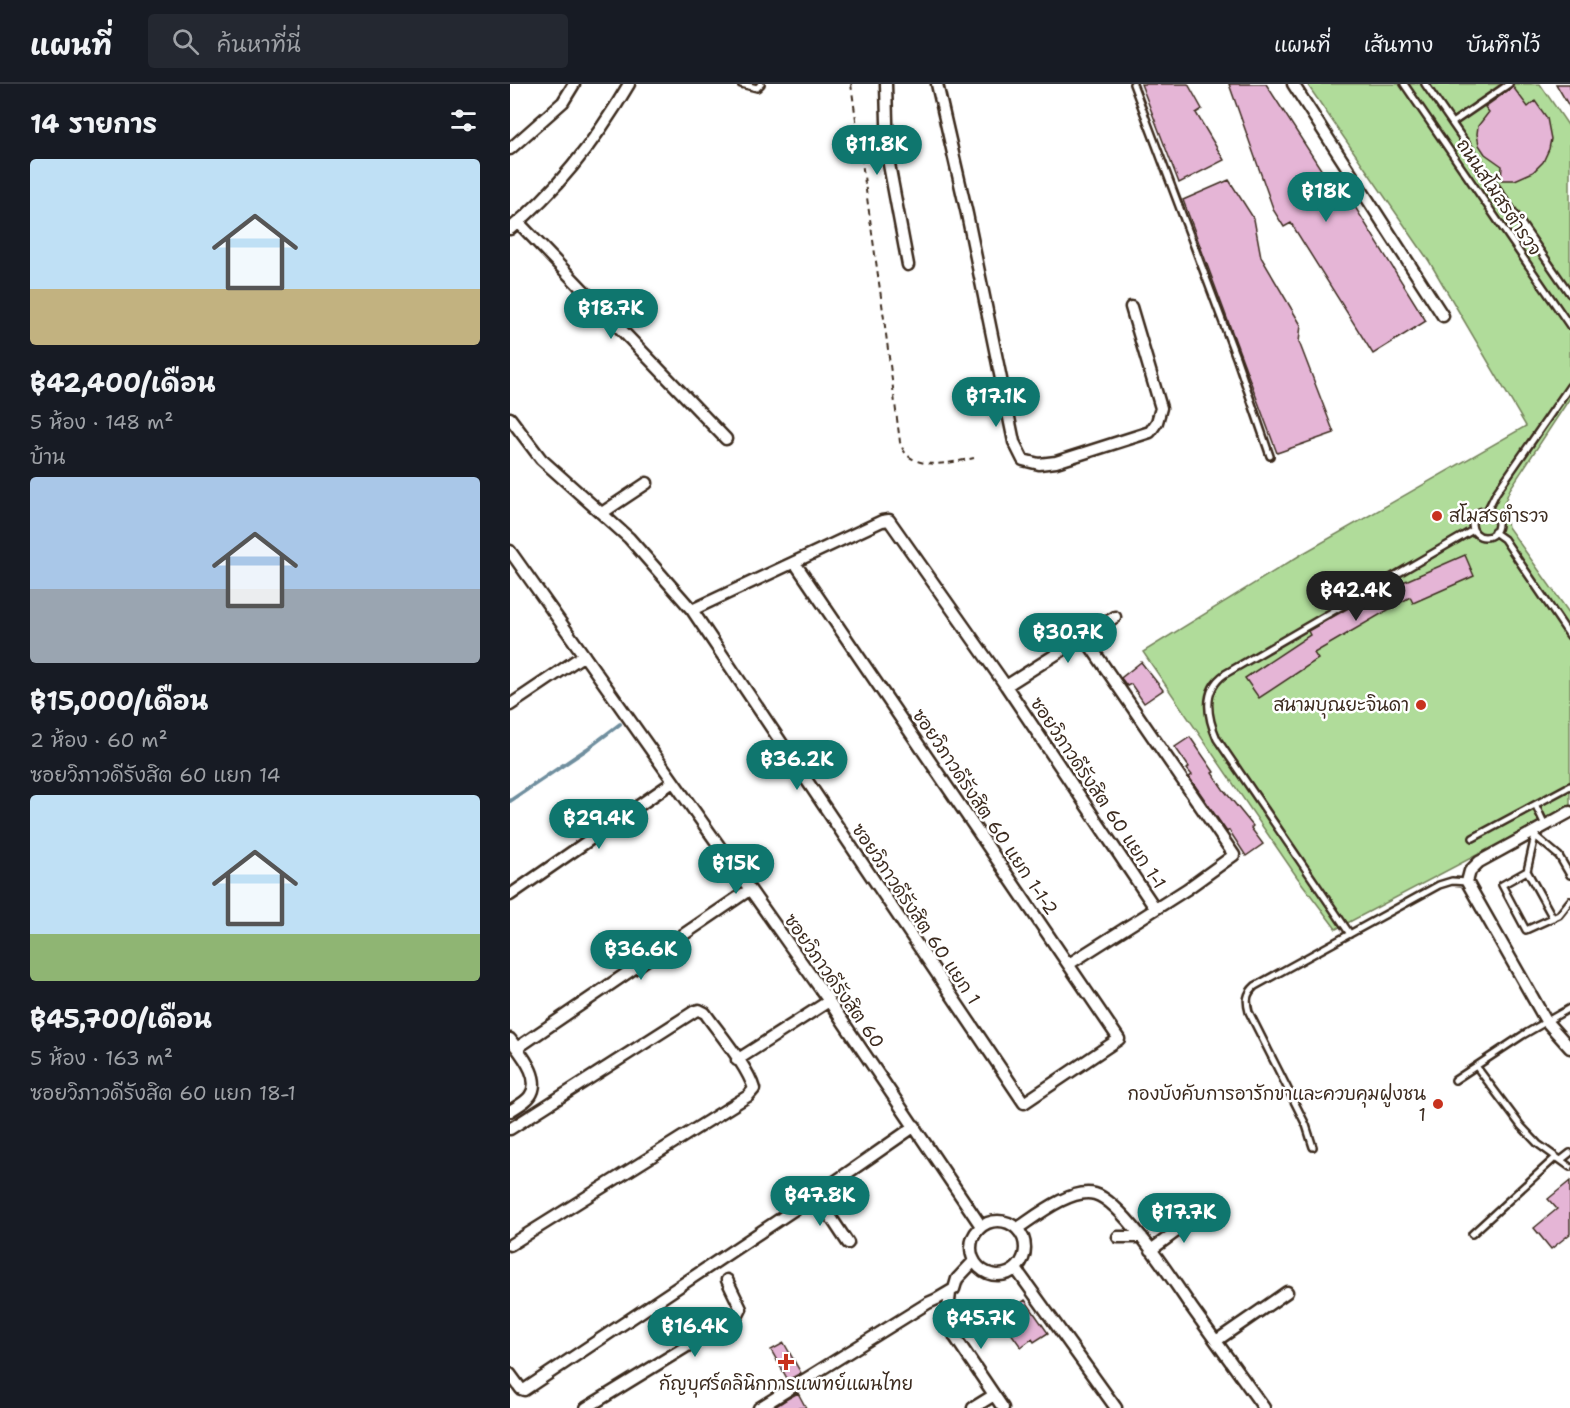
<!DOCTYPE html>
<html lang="th">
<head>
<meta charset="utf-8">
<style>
  body { margin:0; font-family:"Shantell Sans","Playpen Sans Thai",sans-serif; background:#242831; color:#f1f3f6; height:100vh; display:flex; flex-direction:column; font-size:22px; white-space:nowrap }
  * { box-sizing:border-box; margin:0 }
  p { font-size:20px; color:#9ea1a6 }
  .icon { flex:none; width:33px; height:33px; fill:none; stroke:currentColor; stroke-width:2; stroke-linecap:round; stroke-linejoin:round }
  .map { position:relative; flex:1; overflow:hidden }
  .sheet { display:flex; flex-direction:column; background:#171b24; width:510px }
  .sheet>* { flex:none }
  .price { position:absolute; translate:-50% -51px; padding:0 14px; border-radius:21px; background:#0f766e; color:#fff; font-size:20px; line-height:39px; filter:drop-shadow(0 2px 3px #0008) }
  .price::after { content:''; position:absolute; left:50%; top:36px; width:18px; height:14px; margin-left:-9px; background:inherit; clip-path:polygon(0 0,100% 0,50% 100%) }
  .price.on { background:#222; color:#fff }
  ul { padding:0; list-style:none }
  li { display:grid; align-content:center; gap:12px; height:318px; padding:0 30px }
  li span { display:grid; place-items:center; height:186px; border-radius:6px; color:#555 }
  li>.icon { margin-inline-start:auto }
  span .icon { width:108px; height:108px; fill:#fffc; stroke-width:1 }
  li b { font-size:26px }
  h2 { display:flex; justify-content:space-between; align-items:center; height:72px; padding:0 30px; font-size:26px }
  header { display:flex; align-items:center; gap:36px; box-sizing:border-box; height:84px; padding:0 30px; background:#171b24; border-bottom:2px solid #363941 }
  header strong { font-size:28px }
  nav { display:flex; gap:33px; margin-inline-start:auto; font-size:21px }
  .search { width:420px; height:54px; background:#242831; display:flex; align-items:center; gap:15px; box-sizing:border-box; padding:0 21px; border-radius:6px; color:#9ea1a6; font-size:22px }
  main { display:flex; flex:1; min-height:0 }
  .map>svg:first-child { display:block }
</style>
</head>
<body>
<header>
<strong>แผนที่</strong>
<div class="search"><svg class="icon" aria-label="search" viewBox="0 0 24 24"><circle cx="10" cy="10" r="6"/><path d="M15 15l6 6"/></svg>ค้นหาที่นี่</div>
<nav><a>แผนที่</a><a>เส้นทาง</a><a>บันทึกไว้</a></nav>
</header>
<main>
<section class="sheet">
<h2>14 รายการ<svg class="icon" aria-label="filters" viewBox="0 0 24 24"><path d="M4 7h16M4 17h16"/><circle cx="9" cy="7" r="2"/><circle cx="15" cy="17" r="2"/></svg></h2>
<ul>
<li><span style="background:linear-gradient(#bfe0f5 70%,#c2b280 0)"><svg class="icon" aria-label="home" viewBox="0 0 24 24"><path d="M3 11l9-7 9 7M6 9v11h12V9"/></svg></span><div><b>฿42,400/เดือน</b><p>5 ห้อง · 148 m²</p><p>บ้าน</p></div></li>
<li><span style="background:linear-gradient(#a9c7e8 60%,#9aa5b1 0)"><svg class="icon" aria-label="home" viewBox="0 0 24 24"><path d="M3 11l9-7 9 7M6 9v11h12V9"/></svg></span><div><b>฿15,000/เดือน</b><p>2 ห้อง · 60 m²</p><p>ซอยวิภาวดีรังสิต 60 แยก 14</p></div></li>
<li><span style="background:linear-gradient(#bfe0f5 75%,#8fb573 0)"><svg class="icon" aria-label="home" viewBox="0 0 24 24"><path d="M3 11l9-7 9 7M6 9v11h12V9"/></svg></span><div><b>฿45,700/เดือน</b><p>5 ห้อง · 163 m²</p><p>ซอยวิภาวดีรังสิต 60 แยก 18-1</p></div></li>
</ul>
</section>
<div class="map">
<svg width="1060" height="1324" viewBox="0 0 1060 1324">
  <rect width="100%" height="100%" fill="#fff"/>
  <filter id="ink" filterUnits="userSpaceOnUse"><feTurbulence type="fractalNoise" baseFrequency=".0167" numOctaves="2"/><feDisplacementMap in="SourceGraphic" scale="12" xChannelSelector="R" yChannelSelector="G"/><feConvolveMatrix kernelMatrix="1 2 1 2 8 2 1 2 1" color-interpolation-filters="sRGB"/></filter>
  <g filter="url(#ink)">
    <path fill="#b0dc9a" stroke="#76835c" stroke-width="1.5" d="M 797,0 L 1030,0 L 1060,44 L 1060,314 L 1000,405 L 993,422 L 998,443 L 1060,530 L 1060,722 L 826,845 L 787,793 L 633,568 L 792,470 L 1016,342 L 919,177 Z"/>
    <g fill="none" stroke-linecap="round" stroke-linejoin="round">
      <path stroke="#708f9f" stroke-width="4" d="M 0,717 L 77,665 L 110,640"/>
    </g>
    <path fill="#e5b5d6" stroke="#3b2a1e" stroke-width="1.5" d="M 631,0 L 678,0 L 692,25 L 686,29 L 714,76 L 669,99 Z
      M 719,0 L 756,0 L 830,115 L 837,110 L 916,237 L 863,270 L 781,139 L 774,143 L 764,127 Z
      M 1046,0 L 1060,0 L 1060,24 Z
      M 1003,3 L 1018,23 L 1025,17 L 1037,34 L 1041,55 L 1039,65 L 1033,78 L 1023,88 L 1005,96 L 991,96 L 992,82 L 975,70 L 969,61 L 967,50 L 968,42 L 979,28 L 975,23 Z
      M 719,96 L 744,135 L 751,173 L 791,241 L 789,258 L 824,349 L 767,369 L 673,116 Z
      M 955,471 L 964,492 L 903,519 L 900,513 L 804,569 L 808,575 L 749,614 L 735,594 L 800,551 L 798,547 L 882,499 L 884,502 Z
      M 631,578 L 653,606 L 634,619 L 621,600 L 617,602 L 611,594 Z
      M 680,653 L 704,688 L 702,689 L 713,705 L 743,742 L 741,744 L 753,760 L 736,772 L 719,746 L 717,748 L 679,693 L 682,691 L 677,685 L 679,683 L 665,663 Z
      M 1060,1097 L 1060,1150 L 1041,1165 L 1024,1144 L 1047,1125 L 1038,1115 Z
      M 515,1216 L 538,1249 L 524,1258 L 522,1255 L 511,1263 L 490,1234 Z
      M 274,1259 L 291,1289 L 278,1296 L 261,1266 Z
      M 288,1309 L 296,1324 L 263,1324 L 277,1315 Z"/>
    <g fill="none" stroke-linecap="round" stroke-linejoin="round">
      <g stroke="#3b2a1e" stroke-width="10">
        <path id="service" d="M 231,0 L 247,4 L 251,0
          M 623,0 L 727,276 L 760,372
          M 894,0 L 1060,242
          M 915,0 L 1060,210
          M 942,39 L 999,0
          M 977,427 L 986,409 L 1060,302
          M962 440a13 13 0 1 1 26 0a13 13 0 1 1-26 0Z
          M 984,448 L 994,455 L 1060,552
          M 1026,722 L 1035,741
          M 1023,750 L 1049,772 L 1060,791
          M 1025,752 L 1017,787 L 992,801 L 1016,846 L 1049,831 L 1060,817
          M 963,754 L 1060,702
          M 1017,787 L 1043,834
          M 840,850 L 707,655 C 697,632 692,606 715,590 L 963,446
          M 966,982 L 1011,1042 L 1028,1060 L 1060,1083
          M 945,996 L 1013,951 L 1060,924
          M 803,1063 L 796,1041 L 739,928 C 736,917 736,910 745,902 L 929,801 L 942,797 L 957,798
          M 1051,1076 L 1060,1069
          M 962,1150 L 1045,1074"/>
      </g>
      <g stroke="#3b2a1e" stroke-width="15">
        <path id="minor" d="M 376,0 L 378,75 L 398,181
          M 427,0 L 457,130 L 504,358 L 513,376 L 529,380 L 546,378 L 640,348 L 647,338 L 651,324 L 621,223
          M 783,0 L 933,232
          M 0,65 L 53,18 L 64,0
          M 8,138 L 216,355
          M 0,145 C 48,106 88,53 119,0
          M 0,334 L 31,375 L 119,454 L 182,526 L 514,1019 L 609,955 L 285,479
          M 92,429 L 137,399
          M 0,467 L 319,917 L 471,1142
          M 182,526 L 372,437 L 379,436 L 496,602 L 645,824
          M 496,602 L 605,533
          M 0,621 L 74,571
          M 1060,728 L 969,778 L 960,787 L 957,798 L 1036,937 L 1060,964
          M 0,811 L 163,698
          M 559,880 L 677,805 L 724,771 L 574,553
          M 0,955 C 10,969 33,994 20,1012 C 16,1018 6,1023 0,1027
          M 7,964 L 239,806
          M 227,976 L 319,917
          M 0,1045 L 185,927 L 189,926 L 195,929 C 209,949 238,983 244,1005 L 238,1012 L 0,1161
          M 306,1111 L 338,1159
          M461 1164a27 27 0 1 1 54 0a27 27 0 1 1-54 0Z
          M 508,1144 C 526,1132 562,1103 585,1110 C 613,1118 664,1198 682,1224 C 706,1257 730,1291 754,1324
          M 608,1153 L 632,1153
          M 641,1166 L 690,1130
          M 506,1185 L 606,1324
          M 440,1209 L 438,1226 L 445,1253 L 493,1324
          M 706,1257 L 777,1208
          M 0,1290 L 11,1305 L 14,1306 L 20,1302 L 306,1111 L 405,1042
          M 76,1324 L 228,1231 L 231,1225 L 217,1196
          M 249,1324 L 418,1219 L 427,1215 L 444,1205 L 447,1195 L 464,1177
          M 463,1324 L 484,1311"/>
      </g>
      <path stroke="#3b2a1e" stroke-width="2" stroke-dasharray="6 4.5" stroke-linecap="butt" d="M 341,0 L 373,227 L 390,358 C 391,362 394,368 397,371 C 414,386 444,378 464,374"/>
      <use href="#service" stroke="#fff" stroke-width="5"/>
      <use href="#minor" stroke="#fff" stroke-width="10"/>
    </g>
  </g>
  <g fill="#c8321e" stroke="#fff" stroke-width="2">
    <circle cx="927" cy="432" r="6"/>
    <circle cx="911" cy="621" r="6"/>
    <circle cx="928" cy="1020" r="6"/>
    <path d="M273 1269h6v6h6v6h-6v6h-6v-6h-6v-6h6z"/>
  </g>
  <g text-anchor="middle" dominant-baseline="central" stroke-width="5" stroke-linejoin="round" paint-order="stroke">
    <g font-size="18" fill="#3b2a1e" stroke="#fff">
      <text transform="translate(989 113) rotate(56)">ถนนสโมสรตำรวจ</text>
      <text transform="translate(588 709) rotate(56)">ซอยวิภาวดีรังสิต 60 แยก 1-1</text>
      <text transform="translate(475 728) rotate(56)">ซอยวิภาวดีรังสิต 60 แยก 1-1-2</text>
      <text transform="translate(406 830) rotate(56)">ซอยวิภาวดีรังสิต 60 แยก 1</text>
      <text transform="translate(324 897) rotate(55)">ซอยวิภาวดีรังสิต 60</text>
    </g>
    <g font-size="18" fill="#3b2a1e" stroke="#fff" text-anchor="end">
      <text x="939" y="432" text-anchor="start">สโมสรตำรวจ</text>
      <text x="899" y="621">สนามบุณยะจินดา</text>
      <text x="916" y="1010">กองบังคับการอารักขาและควบคุมฝูงชน<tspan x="916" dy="21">1</tspan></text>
      <text x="276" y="1300" text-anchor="middle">กัญบุศร์คลินิกการแพทย์แผนไทย</text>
    </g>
  </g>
</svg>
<b class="price" style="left:367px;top:92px">฿11.8K</b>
<b class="price" style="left:816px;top:139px">฿18K</b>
<b class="price" style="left:101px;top:256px">฿18.7K</b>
<b class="price" style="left:486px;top:344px">฿17.1K</b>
<b class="price on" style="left:846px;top:538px">฿42.4K</b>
<b class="price" style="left:558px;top:580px">฿30.7K</b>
<b class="price" style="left:287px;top:707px">฿36.2K</b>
<b class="price" style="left:89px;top:766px">฿29.4K</b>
<b class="price" style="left:226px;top:811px">฿15K</b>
<b class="price" style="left:131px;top:897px">฿36.6K</b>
<b class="price" style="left:310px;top:1143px">฿47.8K</b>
<b class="price" style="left:674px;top:1160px">฿17.7K</b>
<b class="price" style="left:471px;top:1266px">฿45.7K</b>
<b class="price" style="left:185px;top:1274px">฿16.4K</b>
</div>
</main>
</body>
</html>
